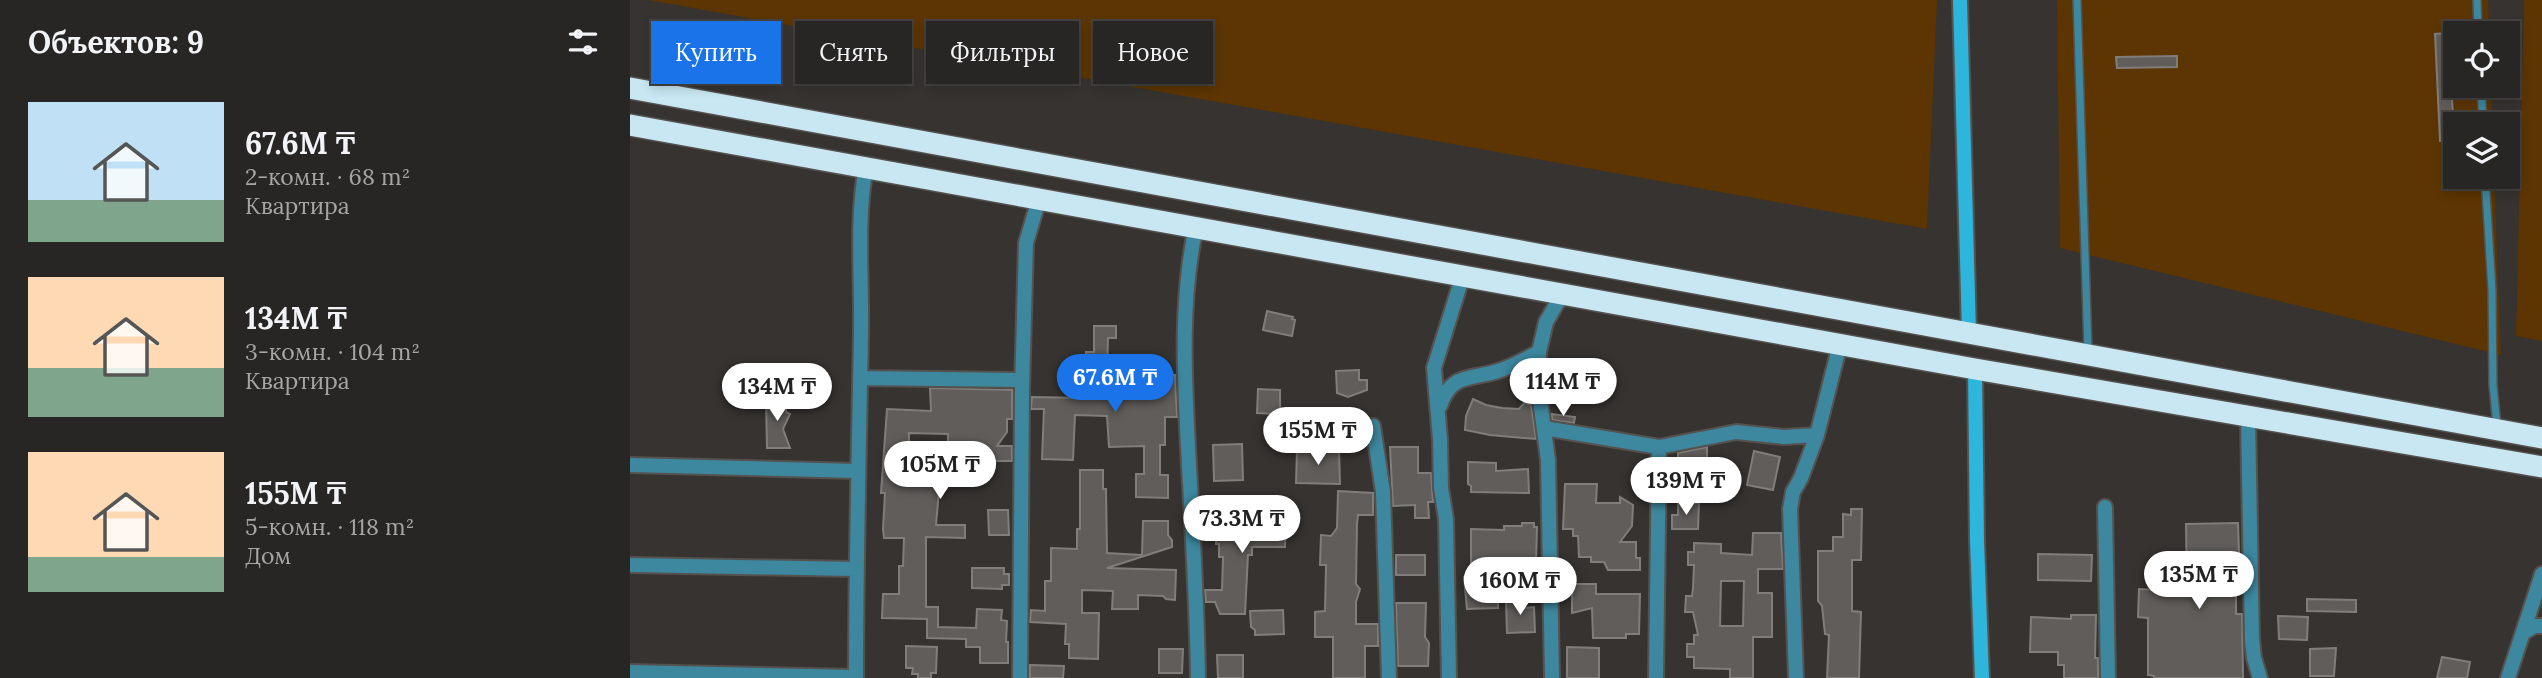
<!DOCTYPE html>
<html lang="ru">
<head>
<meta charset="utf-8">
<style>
  body { margin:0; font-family:Lora,serif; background:#302e2c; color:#f1f3f6; height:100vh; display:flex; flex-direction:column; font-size:26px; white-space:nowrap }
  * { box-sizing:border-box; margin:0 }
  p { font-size:23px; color:#a5a5a6 }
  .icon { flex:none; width:38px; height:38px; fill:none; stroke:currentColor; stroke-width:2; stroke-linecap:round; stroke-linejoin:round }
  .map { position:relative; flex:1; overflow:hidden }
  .sheet { display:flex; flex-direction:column; background:#282624; width:630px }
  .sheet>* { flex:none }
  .guide { position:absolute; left:21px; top:21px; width:665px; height:63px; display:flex; gap:14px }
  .controls { position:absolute; left:1813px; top:21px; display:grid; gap:14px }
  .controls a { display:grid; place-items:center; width:77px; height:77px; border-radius:0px; background:#282624; box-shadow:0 4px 10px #0003,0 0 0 2px #444341; font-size:35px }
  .price { position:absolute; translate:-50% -60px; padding:0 16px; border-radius:24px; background:#fff; color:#222; font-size:23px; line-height:46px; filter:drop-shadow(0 2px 4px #0008) }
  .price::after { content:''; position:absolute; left:50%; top:42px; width:21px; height:16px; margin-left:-10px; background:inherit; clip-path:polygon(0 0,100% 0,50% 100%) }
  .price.selected { background:#1a73e8; color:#fff }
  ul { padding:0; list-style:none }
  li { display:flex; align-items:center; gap:21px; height:175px; padding:0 28px }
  li span { display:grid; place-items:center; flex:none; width:196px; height:140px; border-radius:0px; color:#555 }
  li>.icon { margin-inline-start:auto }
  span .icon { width:84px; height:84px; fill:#fffc; stroke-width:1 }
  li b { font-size:30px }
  h2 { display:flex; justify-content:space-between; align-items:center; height:84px; padding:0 28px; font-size:30px }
  .tag { padding:0 24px; border-radius:0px; background:#282624; box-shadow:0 4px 10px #0003,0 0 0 2px #444341; font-size:24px; line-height:63px }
  .tag.selected { background:#1a73e8; color:#fff }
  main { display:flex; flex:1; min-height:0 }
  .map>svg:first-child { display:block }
</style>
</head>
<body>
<main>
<section class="sheet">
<h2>Объектов: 9<svg class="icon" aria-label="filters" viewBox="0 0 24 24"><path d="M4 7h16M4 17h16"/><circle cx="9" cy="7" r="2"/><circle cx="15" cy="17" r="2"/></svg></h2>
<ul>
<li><span style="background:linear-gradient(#bfe0f5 70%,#7fa58c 0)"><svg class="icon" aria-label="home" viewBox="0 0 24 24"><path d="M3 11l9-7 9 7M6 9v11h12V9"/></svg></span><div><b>67.6M ₸</b><p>2-комн. · 68 m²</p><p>Квартира</p></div></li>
<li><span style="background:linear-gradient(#ffd9b3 65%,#7fa58c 0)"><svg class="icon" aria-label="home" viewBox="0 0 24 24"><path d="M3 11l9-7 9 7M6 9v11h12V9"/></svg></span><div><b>134M ₸</b><p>3-комн. · 104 m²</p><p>Квартира</p></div></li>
<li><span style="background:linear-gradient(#ffd9b3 75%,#7fa58c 0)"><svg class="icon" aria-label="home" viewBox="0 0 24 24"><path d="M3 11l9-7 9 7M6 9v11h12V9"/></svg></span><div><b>155M ₸</b><p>5-комн. · 118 m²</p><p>Дом</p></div></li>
</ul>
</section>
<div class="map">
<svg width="1912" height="678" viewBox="0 0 1912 678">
  <rect width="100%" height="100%" fill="#363330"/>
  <path fill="#5c3502" d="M 18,0 L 1307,0 L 1297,229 Z
    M 1427,0 L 1858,0 L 1859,33 L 1825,33 L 1825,86 L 1861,86 L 1862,124 L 1825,124 L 1825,177 L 1864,177 L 1871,355 L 1430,248 Z
    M 1894,0 L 1912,0 L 1912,341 L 1886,336 Z"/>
  <path fill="#605d5a" stroke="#807d7a" stroke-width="2" fill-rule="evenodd" d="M 1817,33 L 1825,140 L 1810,141 L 1805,34 Z
    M 1547,56 L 1547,67 L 1487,68 L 1486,57 Z
    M 637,311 L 663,317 L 662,319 L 665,320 L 662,336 L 633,330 Z
    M 464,326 L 486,326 L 486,338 L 478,338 L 477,375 L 545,375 L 547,417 L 535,417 L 535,445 L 530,445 L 530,475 L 538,475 L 538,498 L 506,497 L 506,474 L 514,474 L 514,446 L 479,447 L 477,416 L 445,415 L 443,460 L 412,459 L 414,409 L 401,409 L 402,397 L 455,398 L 456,352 L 464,352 Z
    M 729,370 L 729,380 L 737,380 L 737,390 L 718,397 L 707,393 L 706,371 Z
    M 300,388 L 382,390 L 382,419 L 377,419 L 377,432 L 367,446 L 382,446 L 382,461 L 359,461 L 359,466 L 318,466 L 318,434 L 279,433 L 279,459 L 287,460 L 287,478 L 310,479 L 306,525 L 335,525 L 335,538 L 296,537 L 296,607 L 308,607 L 308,627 L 346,628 L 347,609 L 372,610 L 371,620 L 377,621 L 376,642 L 378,642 L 378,663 L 350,663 L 350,647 L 336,647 L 336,639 L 297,638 L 297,619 L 252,618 L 253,594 L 269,594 L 269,566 L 273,566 L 274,538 L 254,538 L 253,529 L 255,493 L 251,493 L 257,409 L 301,411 Z
    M 628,389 L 650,390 L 650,414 L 627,413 Z
    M 136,399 L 156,399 L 156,412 L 160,414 L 153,429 L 160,448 L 137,448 Z
    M 843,399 L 856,405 L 872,408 L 889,409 L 894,403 L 901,404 L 906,439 L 860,435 L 835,430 L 836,416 Z
    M 922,414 L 945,417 L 944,423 L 922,420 Z
    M 612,444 L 613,480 L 584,481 L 583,445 Z
    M 760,447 L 788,447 L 788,473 L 801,473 L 803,502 L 798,502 L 799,518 L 785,518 L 785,505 L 763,506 Z
    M 1077,447 L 1077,474 L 1048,474 L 1048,453 Z
    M 667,449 L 709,450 L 710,484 L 666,483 Z
    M 1124,451 L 1150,457 L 1143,490 L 1117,485 Z
    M 838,462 L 866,463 L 866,471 L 898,469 L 899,493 L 841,492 L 841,486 L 838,484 Z
    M 450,470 L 473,470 L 473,489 L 476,489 L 477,553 L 512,555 L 513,521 L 538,521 L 538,535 L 542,540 L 542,547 L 477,568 L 546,570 L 545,600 L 536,599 L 533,596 L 508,595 L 508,609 L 482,609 L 483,591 L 452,590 L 452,613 L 469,613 L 468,659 L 439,658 L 439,644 L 435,644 L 436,624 L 400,622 L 401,610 L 415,611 L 415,581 L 421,581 L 421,548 L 447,549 L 447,529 L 450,529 Z
    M 935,484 L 967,484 L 966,503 L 990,503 L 990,497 L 1003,505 L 1002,526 L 990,542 L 1006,542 L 1006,558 L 1010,558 L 1010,570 L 978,570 L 974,562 L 961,562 L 961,557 L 949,557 L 948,536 L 943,536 L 943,529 L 933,529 Z
    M 708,491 L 743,493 L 743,515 L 728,515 L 727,524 L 726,584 L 730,589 L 726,602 L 726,624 L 748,624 L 748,646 L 735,646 L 735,678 L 703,678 L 703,637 L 685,637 L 685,612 L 695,611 L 696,565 L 690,565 L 691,535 L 701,536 L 707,528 Z
    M 1048,503 L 1069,503 L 1068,529 L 1042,529 L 1042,515 L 1048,515 Z
    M 1221,509 L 1232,509 L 1231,560 L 1222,560 L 1222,611 L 1231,612 L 1229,678 L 1197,678 L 1199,635 L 1195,634 L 1192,606 L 1188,601 L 1188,551 L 1203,551 L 1203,537 L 1213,537 L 1213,514 L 1221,515 Z
    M 358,510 L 378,510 L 379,535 L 359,535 Z
    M 586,515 L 656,517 L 655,547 L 622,547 L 622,555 L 618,555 L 615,614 L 590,614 L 585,602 L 576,602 L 575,590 L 592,590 L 593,557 L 589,557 L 589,544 L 586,544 Z
    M 892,523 L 904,523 L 904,527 L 907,527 L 906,562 L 868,562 L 868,608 L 837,609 L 834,577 L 841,577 L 841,529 L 874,530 L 874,526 L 892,526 Z
    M 1608,523 L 1610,583 L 1606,583 L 1606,614 L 1612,614 L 1613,678 L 1524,678 L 1524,676 L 1518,675 L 1518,618 L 1508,617 L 1509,589 L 1553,591 L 1553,586 L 1557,586 L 1556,524 Z
    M 1123,533 L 1151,533 L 1153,569 L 1128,569 L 1128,593 L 1142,593 L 1142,637 L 1123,637 L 1123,678 L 1100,678 L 1100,669 L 1064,668 L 1064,657 L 1057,657 L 1057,644 L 1064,644 L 1064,635 L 1068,635 L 1063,612 L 1055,612 L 1056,596 L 1062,596 L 1063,588 L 1064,565 L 1058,565 L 1058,552 L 1064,552 L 1064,543 L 1091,544 L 1091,553 L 1122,555 ZM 1091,581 L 1114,581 L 1113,626 L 1090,626 Z
    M 1408,554 L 1462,555 L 1461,581 L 1408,580 Z
    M 766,555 L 795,555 L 795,575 L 766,575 Z
    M 342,568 L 374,568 L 374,574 L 379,574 L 379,585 L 372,585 L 372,589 L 342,588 Z
    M 942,584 L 966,584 L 966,594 L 1010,594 L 1009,634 L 996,634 L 996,638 L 963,638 L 962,608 L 942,613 Z
    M 1677,599 L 1726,600 L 1726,612 L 1677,611 Z
    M 895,600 L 895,608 L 904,607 L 905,632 L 877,633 L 876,601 Z
    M 766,603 L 796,603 L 795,637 L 799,643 L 798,666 L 768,666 Z
    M 653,610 L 654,634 L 625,635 L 625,630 L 621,627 L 620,611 Z
    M 1441,615 L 1466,615 L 1465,658 L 1468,658 L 1468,678 L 1434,678 L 1434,665 L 1428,665 L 1428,652 L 1400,652 L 1401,617 L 1441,619 Z
    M 1648,616 L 1678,617 L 1677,640 L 1649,639 Z
    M 276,646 L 307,647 L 306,673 L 301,673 L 301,678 L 288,678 L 288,674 L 282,674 L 283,668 L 276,668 Z
    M 937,647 L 969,648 L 969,678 L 937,678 Z
    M 1706,648 L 1704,676 L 1680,676 L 1680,649 Z
    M 529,649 L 553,649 L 552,673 L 529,673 Z
    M 587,655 L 613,655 L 613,678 L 588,678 Z
    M 1812,657 L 1840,662 L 1837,678 L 1807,678 Z
    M 400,665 L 434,666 L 433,678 L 400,678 Z"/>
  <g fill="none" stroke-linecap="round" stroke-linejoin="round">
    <g stroke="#54514e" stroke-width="10">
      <path id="lane" d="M 1447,0 L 1458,351
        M 1847,0 L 1848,33
        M 1851,86 L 1853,124
        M 1855,177 L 1862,290 L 1863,385 L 1867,426"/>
    </g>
    <g stroke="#54514e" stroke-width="18">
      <path id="street" d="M 566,227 C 549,304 555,387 559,466 C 563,536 567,607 568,678
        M 909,352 L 908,385 L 918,460 L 922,678
        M 230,378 L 392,380
        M 810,406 C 821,373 839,380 868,371 C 882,367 895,359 909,352 L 916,322 L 933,293
        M 1618,416 L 1622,640 L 1624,658 L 1630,678
        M 743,426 L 753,492 L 759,678
        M 914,428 L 1029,447 L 1106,432 L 1154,437 L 1187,435
        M 0,465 L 227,471
        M 1475,507 L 1478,678
        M 0,565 L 225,569
        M 1893,633 L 1904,626 L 1912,626
        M 0,672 L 226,677
        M 226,678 C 226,563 229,447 231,332 C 232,277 226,221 236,167
        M 390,678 L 392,389 L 396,243 L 409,199
        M 819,678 L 816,519 L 811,488 L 810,439 L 804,368 L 833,275
        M 1026,678 L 1029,447
        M 1166,678 L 1160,509 L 1163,492 L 1171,478 L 1187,435 L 1210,344
        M 1878,678 L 1912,574"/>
    </g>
    <g stroke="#54514e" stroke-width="18">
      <path id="secondary" d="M 1330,0 L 1339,333
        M 1345,369 L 1347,541 L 1352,678"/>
    </g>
    <g stroke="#54514e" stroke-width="24">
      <path id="highway" d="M 0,88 L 1912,438
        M 0,125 L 1345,369 L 1912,467"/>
    </g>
    <use href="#lane" stroke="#3d879f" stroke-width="7"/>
    <use href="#street" stroke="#3d879f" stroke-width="14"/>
    <use href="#secondary" stroke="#2eb5dc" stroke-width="14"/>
    <use href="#highway" stroke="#c8e7f2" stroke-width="21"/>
  </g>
</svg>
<div class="controls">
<a><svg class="icon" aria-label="locate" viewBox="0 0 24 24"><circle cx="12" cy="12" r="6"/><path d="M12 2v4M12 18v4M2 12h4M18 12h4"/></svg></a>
<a><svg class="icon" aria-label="layers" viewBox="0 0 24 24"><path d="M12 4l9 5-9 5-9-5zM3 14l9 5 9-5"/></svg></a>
</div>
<b class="price selected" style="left:485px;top:414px">67.6M ₸</b>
<b class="price" style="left:933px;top:418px">114M ₸</b>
<b class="price" style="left:147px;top:423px">134M ₸</b>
<b class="price" style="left:688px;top:467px">155M ₸</b>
<b class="price" style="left:310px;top:501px">105M ₸</b>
<b class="price" style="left:1056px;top:517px">139M ₸</b>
<b class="price" style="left:612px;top:555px">73.3M ₸</b>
<b class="price" style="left:1569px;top:611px">135M ₸</b>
<b class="price" style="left:890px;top:617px">160M ₸</b>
<div class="guide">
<a class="tag selected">Купить</a>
<a class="tag">Снять</a>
<a class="tag">Фильтры</a>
<a class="tag">Новое</a>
</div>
</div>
</main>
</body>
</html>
